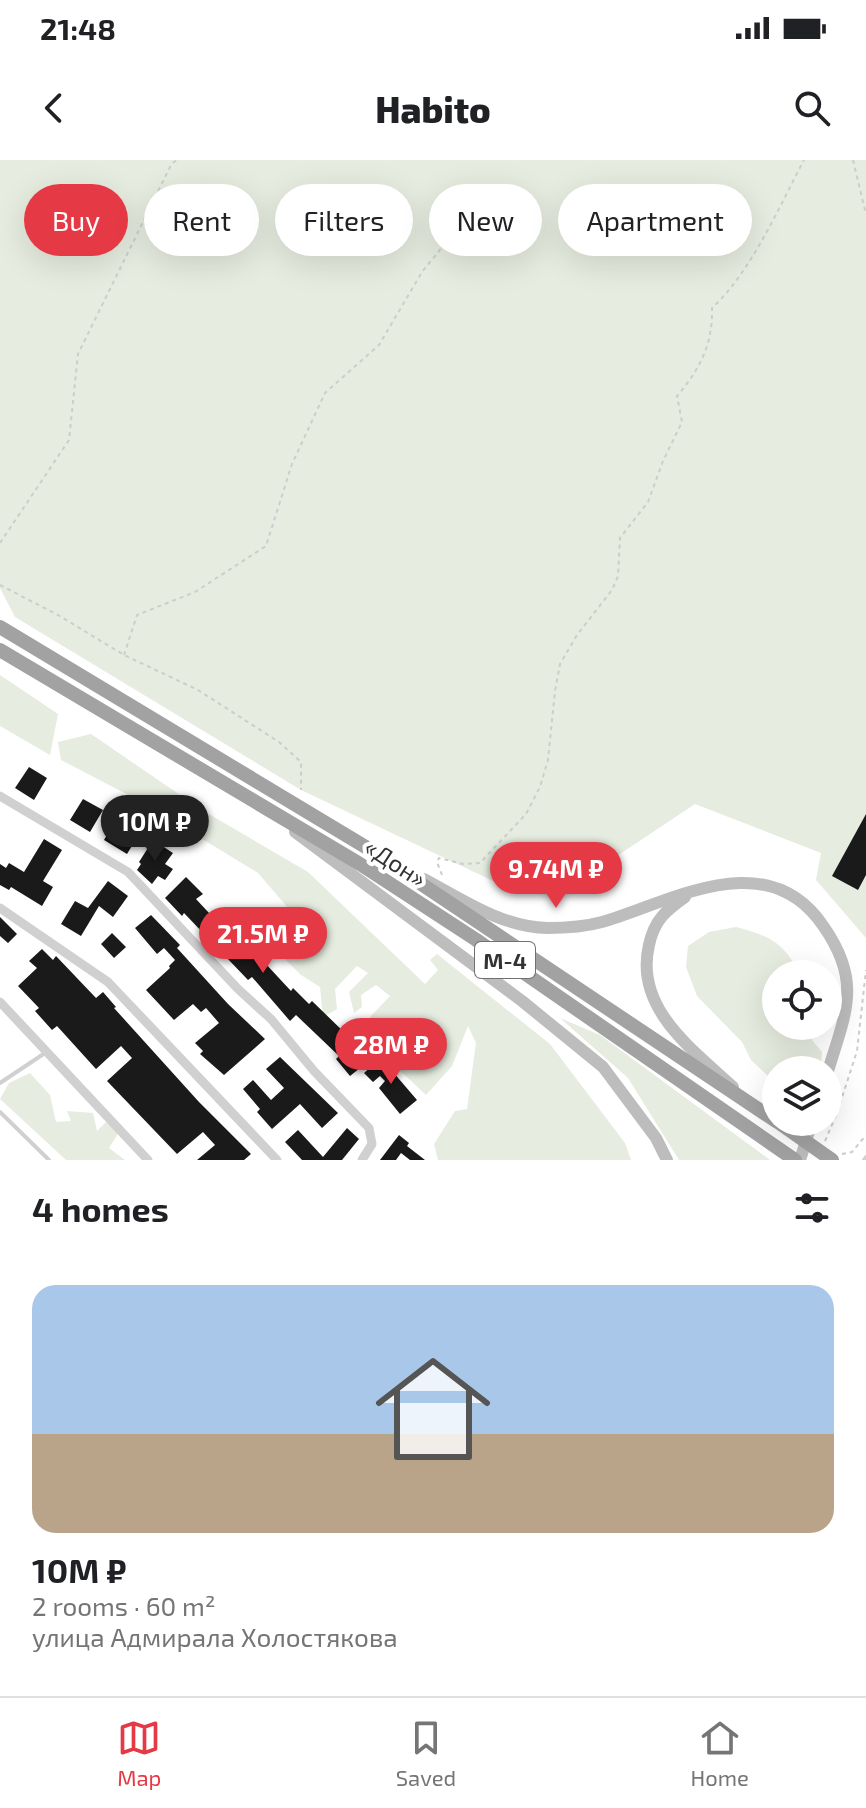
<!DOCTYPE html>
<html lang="en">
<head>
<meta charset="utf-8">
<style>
  body { margin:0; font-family:"Exo 2",sans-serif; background:#f2f2f2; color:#202124; height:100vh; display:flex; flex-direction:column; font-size:30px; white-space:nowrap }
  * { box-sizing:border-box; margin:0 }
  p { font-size:26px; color:#757577 }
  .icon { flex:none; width:44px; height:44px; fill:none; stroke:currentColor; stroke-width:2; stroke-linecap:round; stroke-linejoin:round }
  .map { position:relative; height:1000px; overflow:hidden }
  .drawer { display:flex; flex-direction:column; background:#fff; flex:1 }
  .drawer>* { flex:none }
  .banner { position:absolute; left:24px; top:24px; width:818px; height:72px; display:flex; gap:16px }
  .tools { position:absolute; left:762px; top:800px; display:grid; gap:16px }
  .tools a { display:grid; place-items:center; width:80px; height:80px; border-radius:50%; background:#fff; box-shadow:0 8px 32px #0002; font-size:40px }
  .price { position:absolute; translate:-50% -68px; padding:0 18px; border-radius:28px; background:#e63946; color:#fff; font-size:26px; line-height:52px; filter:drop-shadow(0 2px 4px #0008) }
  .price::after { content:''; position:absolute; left:50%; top:48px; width:24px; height:18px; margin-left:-12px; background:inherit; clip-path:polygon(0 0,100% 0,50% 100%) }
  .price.on { background:#222; color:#fff }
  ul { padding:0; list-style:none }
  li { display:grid; align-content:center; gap:16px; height:424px; padding:0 32px }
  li+li { border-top:2px solid #e0e0e0 }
  li span { display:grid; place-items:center; height:248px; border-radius:24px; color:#555 }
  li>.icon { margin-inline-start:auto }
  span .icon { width:144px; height:144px; fill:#fffc; stroke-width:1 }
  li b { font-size:34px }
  h2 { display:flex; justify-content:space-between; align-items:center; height:96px; padding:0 32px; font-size:34px }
  .pill { padding:0 28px; border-radius:36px; background:#fff; box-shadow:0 8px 32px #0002; font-size:28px; line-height:72px }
  .pill.on { background:#e63946; color:#fff }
  .status { display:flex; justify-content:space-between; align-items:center; height:56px; padding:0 40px; background:#fff; direction:ltr }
  .status svg { height:22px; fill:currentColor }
  header { display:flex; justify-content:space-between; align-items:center; height:104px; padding:0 32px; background:#fff; font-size:36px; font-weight:800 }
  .tab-bar { display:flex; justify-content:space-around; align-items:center; height:112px; border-top:2px solid #e0e0e0; background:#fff; font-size:22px; color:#757577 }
  .tab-bar a { display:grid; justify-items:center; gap:4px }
  .tab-bar .on { color:#e63946 }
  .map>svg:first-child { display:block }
</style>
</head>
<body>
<div class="status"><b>21:48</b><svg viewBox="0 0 49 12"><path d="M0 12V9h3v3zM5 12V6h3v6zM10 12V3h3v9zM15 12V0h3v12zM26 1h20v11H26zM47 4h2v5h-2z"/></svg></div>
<header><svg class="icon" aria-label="back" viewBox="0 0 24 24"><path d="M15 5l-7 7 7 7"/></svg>Habito<svg class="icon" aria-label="search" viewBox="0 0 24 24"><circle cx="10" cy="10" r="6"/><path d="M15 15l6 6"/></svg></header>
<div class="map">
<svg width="866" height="1000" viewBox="0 0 866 1000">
  <rect width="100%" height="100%" fill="#fff"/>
  <path fill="#e6ecdf" d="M 0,0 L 866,0 L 866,778 L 816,720 L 821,693 L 695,644 L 581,720 L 514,731 L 301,630 L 15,457 L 0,428 Z
    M 0,515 L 58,554 L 50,595 L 0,566 Z
    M 91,574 L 202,650 L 308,712 L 425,824 L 438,810 L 430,800 L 437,794 L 550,884 L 625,983 L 631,1000 L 438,1000 L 434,984 L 455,951 L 467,949 L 476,883 L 468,866 L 452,906 L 426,935 L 365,878 L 371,856 L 390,836 L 376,825 L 361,835 L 362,847 L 354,853 L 349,832 L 368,813 L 357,806 L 335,829 L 337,849 L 323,857 L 320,827 L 301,815 L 285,799 L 306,769 L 258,713 L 140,641 L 61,600 L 58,582 Z
    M 736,767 C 767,775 786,783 799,814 L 776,814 L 776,866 L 812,866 L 812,880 L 822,892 L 821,906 L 813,907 L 795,898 L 788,910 L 776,910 L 776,918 L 768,916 L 751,900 L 742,882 L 697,836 L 686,807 L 688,786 L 709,772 Z
    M 560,858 L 600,875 L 770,1000 L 679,1000 L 628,918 Z
    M 30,913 L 50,935 L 56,962 L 71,961 L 67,951 L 93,953 L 97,971 L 106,962 L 119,972 L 109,988 L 125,1000 L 66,1000 L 0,939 L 9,923 Z"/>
  <path fill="#1a1a1a" d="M 29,607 L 47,618 L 34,640 L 15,628 Z
    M 83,639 L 103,650 L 90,672 L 70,660 Z
    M 123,639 L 140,650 L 130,665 L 141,671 L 127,694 L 104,680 L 117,657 L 114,654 Z
    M 866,654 L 866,715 L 858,730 L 832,716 Z
    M 44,679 L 62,690 L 43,721 L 53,727 L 42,746 L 11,727 L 9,730 L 0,725 L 0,704 L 6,708 L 9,703 L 24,712 Z
    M 153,680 L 173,693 L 165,704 L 173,709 L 165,720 L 158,716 L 152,724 L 137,710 L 141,704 L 139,702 Z
    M 186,717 L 203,734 L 196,739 L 223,768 L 226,770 L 230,767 L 250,791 L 252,789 L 291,831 L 293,828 L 309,844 L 312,841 L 348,876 L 344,880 L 365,904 L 350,916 L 336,899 L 339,896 L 296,855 L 290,861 L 252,817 L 248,820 L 184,753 L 182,756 L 165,738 Z
    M 108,721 L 128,736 L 113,757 L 99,746 L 81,776 L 61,764 L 75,741 L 88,748 Z
    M 151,755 L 180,785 L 177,788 L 228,844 L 265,879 L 224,915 L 200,894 L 203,891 L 195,883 L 219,863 L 206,848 L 201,852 L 193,844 L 174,860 L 146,830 L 170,808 L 169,806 L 175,800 L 164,788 L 157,794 L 135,768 Z
    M 0,757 L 17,774 L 8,783 L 0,776 Z
    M 112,773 L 126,787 L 114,798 L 101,784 Z
    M 42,789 L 53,800 L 56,796 L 96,838 L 103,832 L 116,847 L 114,848 L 199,942 L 251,994 L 244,1000 L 197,1000 L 215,985 L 203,972 L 177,994 L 107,921 L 132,898 L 121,886 L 96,909 L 57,866 L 52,870 L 35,851 L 39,848 L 18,826 L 37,808 L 29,801 Z
    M 280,897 L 338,953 L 322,968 L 300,944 L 272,969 L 257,952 L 260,949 L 243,929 L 253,920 L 271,940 L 284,928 L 266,909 Z
    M 381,898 L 417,940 L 400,954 L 379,928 L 385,921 L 380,916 L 373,922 L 364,913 Z
    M 347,968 L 359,979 L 342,1000 L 302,1000 L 285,982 L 298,970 L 323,997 Z
    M 399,975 L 409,983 L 407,986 L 425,1000 L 410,1000 L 401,993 L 396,1000 L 380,1000 Z"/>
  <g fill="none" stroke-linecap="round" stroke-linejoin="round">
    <path stroke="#cdcdcd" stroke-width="2" stroke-dasharray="4 4" stroke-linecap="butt" d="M 853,0 L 866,54
      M 0,383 L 69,280 L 78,194 L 172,3 L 178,0
      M 0,425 L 58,455 L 124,495 L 198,530 L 279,582 L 301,602 L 301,630
      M 124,495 L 137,455 L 195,432 L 266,386 L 292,304 L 325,233 L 379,185 L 422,112 L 474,48
      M 442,715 L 437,702 L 439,698 L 463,704 L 480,703 L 526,654 L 540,627 L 548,600 L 555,531 L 560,504 L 577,475 L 612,430 L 618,416 L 620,378 L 648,342 L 663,301 L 682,262 L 677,236 C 700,209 713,184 712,148 C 751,112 779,47 804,0
      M 825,981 L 837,953 L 857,891 L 866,810
      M 842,994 L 852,992 L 866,975"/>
    <path stroke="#d0d0d0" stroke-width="4" d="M 0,923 L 45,893
      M 0,952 L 49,1000
      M 864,1000 L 866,997"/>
    <path stroke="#d0d0d0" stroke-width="9" d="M 0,636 L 128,712 L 238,829 L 271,859 L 314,911 L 369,968 L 372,984 L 362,1000
      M 0,748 L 108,822 L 277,1000
      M 0,842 L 148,1000"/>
    <path stroke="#bdbdbd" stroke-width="12" d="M 295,672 L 522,841 L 603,907 L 656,978 L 667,1000
      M 424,719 C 463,740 502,767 547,768 C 565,768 584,767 602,762 C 673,741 768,683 824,767 C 862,822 846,852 828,911
      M 685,737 C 665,751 654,761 649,785 C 634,848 692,889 733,927
      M 800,1000 L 812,962"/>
    <path stroke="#a2a2a2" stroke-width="14" d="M 0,467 L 369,689 L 776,961
      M 0,490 L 360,704 L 475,779 L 795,1000"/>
    <path stroke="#a2a2a2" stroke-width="14" d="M 778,962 L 832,1000"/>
  </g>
  <g text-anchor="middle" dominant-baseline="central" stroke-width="8" stroke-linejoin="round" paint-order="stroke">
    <rect fill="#fff" stroke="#707070" stroke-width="2" x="475" y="782" width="60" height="36" rx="6"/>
    <g font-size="22" font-weight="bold" fill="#333">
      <text x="505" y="800">М-4</text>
    </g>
    <g font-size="24" fill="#333" stroke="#fff">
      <text transform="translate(396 702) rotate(33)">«Дон»</text>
    </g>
  </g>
</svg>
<div class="tools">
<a><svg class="icon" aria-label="locate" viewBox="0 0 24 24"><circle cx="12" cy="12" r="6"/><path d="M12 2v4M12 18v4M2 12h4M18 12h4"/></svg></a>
<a><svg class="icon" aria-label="layers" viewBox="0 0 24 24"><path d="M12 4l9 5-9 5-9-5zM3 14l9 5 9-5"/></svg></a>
</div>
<b class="price on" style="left:155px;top:703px">10M ₽</b>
<b class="price" style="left:556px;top:750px">9.74M ₽</b>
<b class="price" style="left:263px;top:815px">21.5M ₽</b>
<b class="price" style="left:391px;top:926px">28M ₽</b>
<div class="banner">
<a class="pill on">Buy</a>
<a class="pill">Rent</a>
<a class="pill">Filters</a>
<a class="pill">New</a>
<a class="pill">Apartment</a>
</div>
</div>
<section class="drawer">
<h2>4 homes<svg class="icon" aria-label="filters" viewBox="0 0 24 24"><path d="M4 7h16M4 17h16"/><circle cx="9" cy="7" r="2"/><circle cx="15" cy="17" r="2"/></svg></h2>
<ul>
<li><span style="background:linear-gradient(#a9c7e8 60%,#b9a48a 0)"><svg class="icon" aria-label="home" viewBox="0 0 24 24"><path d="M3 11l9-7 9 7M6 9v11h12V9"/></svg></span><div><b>10M ₽</b><p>2 rooms · 60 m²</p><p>улица Адмирала Холостякова</p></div></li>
</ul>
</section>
<nav class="tab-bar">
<a class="on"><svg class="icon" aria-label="map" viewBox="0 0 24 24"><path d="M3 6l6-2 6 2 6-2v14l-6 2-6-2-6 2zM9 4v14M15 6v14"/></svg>Map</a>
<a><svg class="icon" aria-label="saved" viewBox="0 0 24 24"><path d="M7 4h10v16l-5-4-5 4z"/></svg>Saved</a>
<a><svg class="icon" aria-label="home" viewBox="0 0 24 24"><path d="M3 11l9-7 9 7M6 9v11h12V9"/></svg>Home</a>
</nav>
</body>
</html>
